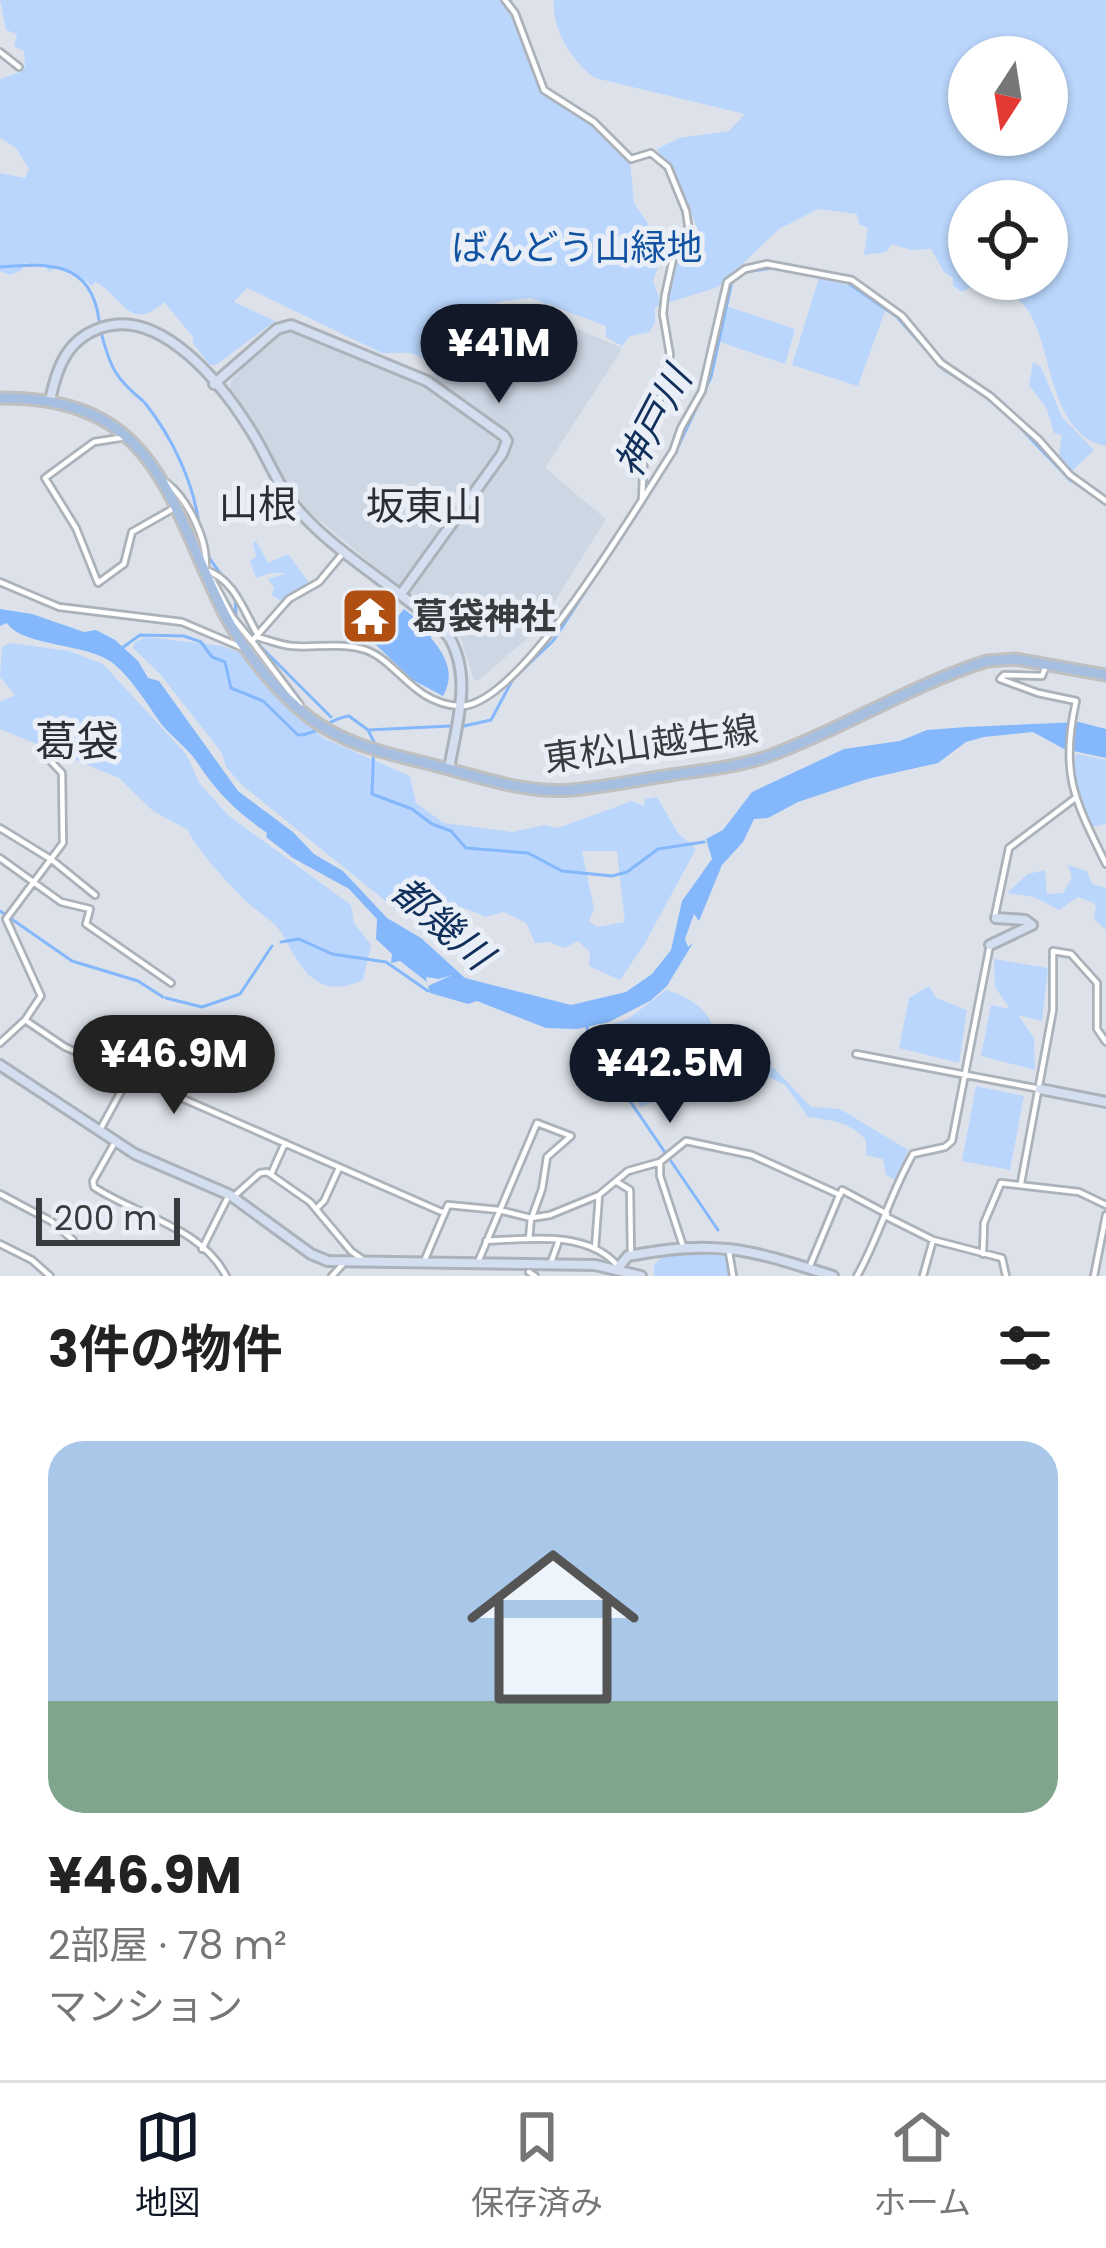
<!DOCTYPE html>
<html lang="ja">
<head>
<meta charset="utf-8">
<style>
  body { margin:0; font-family:Poppins,"Noto Sans JP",sans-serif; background:#f6f6f6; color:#222; height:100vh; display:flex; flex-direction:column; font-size:45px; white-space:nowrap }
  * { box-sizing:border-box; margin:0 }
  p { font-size:39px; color:#767676 }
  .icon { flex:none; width:66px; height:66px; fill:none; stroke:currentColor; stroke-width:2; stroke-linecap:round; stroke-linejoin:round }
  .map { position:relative; height:1276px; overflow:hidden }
  .side { display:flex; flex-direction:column; background:#fff; flex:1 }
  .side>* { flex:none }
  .needle { width:78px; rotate:192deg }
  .controls { position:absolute; left:948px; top:36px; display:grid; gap:24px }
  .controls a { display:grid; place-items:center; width:120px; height:120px; border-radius:50%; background:#fff; box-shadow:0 3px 9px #0004; font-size:60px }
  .scale { position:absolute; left:36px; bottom:30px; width:144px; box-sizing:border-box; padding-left:12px; border:6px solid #393b3e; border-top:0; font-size:33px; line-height:42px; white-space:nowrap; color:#393b3e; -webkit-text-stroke:9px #eaeff7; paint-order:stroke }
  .price { position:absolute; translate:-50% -102px; padding:0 27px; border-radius:42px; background:#111827; color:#fff; font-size:39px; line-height:78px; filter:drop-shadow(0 3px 6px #0008) }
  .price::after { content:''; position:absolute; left:50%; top:72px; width:36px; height:27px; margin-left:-18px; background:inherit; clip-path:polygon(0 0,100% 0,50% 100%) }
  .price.current { background:#222; color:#fff }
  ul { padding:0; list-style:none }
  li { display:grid; align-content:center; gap:24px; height:636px; padding:0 48px }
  li span { display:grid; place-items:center; height:372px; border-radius:36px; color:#555 }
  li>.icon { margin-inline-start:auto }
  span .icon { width:216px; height:216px; fill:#fffc; stroke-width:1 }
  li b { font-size:51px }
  h2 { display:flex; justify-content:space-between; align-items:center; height:144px; padding:0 48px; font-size:51px }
  .tab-bar { display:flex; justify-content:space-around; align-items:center; height:168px; border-top:3px solid #e0e0e0; background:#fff; font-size:33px; color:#767676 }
  .tab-bar a { display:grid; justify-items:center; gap:6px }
  .tab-bar .current { color:#111827 }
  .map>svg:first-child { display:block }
</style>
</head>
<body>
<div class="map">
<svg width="1106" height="1276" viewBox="0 0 1106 1276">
  <rect width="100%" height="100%" fill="#dde2ea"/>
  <path fill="#cdd7e4" d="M 514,303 L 620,347 L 621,351 L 545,468 L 606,519 L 537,630 L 478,681 L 474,680 L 461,639 L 298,502 L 230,389 L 231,380 L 261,350 L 276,336 L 291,331 L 425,383 L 488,308 Z"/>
  <path fill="#bad6fc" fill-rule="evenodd" d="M 0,0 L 503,0 L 547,96 L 592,123 L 630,160 L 634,203 L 655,234 L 651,251 L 658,268 L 653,280 L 660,301 C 665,273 669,244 699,233 L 683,192 L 657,149 L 679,138 L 729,131 L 745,114 L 595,78 C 573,62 551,29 554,0 L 1106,0 L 1106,446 C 1048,435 1053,345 1027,309 C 1021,300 1013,298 1007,288 L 994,288 L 983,279 L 963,292 L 953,286 L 953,278 L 944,272 L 931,249 L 911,250 L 892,244 L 886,252 L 864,255 L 868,228 L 859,224 L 857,214 L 818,209 L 779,229 L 718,287 L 655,307 L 655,323 L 649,332 L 630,336 L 622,346 L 606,337 L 606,326 L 531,298 L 505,301 L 487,305 L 432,362 L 411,353 L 382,353 L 247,288 L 234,302 L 275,321 L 216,365 L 210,365 L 192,342 L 194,338 L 164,302 C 129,335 122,294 95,282 L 92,286 L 73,272 L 54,268 L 49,272 L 46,267 L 30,267 L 26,262 L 21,271 L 9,275 L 0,271 L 0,173 L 25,178 L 29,169 L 16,148 L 0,138 L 0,79 L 20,72 L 25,67 L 24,51 L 14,46 L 17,34 L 6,30 ZM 969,57 L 1047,57 L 1047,135 L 969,135 ZM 969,201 L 1047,201 L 1047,279 L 969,279 Z
    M 819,278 L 851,286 L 885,311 L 858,386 L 792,365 Z
    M 726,306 L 795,329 L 785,364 L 720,342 Z
    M 1033,362 L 1041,367 L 1062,417 L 1094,450 L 1072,471 L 1059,455 L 1062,435 L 1054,433 L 1047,409 L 1029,385 Z
    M 256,541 L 268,563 L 288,554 L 310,584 L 292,592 L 282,602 L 272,595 L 274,588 L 268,579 L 287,573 L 271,573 L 256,578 L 250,561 L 256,557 L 253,544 Z
    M 147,637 L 222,646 L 241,653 L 285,704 L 323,738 L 410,776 L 416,803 L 444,823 L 511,832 L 545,825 L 558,828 L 632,801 L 644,806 L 645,799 L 657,797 L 678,833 L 696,849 L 644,945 L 620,980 L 589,966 L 590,952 L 578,941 L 564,948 L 549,942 L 535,943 L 526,923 L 504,912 L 485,917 C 436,891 434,919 398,911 L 242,785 L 226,767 L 222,753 L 160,674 L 133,648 L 135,642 ZM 582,851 L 617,851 L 625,922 L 597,927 L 589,921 L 594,909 Z
    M 10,643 L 69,651 L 103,664 L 186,754 L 200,784 L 229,816 L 351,905 L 354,923 L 371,945 L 363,980 C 351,985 338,989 325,985 C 304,978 293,953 283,935 C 277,923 258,912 248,903 C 233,889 194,847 188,830 L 153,811 L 119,778 L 0,729 L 0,702 L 15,695 L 0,677 L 2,647 Z
    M 1076,754 L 1106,760 L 1106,824 L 1091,827 C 1077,802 1071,782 1076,754 Z
    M 1068,865 L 1087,871 L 1092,884 L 1106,888 L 1106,930 L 1094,919 L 1096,908 L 1094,903 L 1078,897 L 1059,910 L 1034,897 L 1007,893 L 1028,874 L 1045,870 L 1047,894 L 1063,893 L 1072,878 Z
    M 994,959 L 1048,968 L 1042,1021 L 1018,1015 L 1034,1038 L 1035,1070 L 981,1056 L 991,1005 L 1010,1009 L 995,987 Z
    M 929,986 L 936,998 L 967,1010 L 959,1063 L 899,1048 L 909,998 Z
    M 666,990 C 686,996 708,1007 713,1029 L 705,1036 C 669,1029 671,1038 653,1064 L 668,1091 L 665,1097 L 641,1107 L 617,1075 L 592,1030 L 628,1019 Z
    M 773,1067 L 811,1107 L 840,1109 L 908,1150 L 895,1180 L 886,1175 L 883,1159 L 866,1155 L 866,1140 C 850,1122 831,1120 808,1117 L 785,1085 L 762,1074 L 765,1068 Z
    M 976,1086 L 1024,1096 L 1010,1170 L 962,1161 Z
    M 683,1251 L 723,1252 L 730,1276 L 654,1276 L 654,1265 L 664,1255 Z"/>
  <path fill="#84b7fb" d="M 0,609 L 32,614 L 84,632 L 96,630 L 115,640 L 138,661 L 148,678 L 159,681 L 238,791 L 293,832 L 314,854 L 343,871 L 387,918 L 421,938 L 465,978 L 571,1005 L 626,992 L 652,974 L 671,950 L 682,901 L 712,859 L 706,839 L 723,830 L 752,792 L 844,749 L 900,741 L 927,730 L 966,727 L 1079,722 L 1106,729 L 1106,758 L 1064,749 L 1033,732 L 984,737 L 966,742 L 938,763 L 867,779 L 798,802 L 768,818 L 754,819 L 743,842 L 722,865 L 699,921 L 694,914 L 685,939 L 688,947 L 693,943 L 667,986 L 650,1001 L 609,1022 L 577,1029 L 546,1028 L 477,1001 L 468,1004 L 430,993 L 428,986 L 452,975 L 439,979 L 426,977 L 427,982 L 400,961 L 391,963 L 392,954 L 376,939 L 377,919 L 349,889 L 293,858 L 266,837 L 267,833 C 238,813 216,792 197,762 C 187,747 170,736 159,721 C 146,702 131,678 114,664 C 90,643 22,647 7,623 L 0,626 Z
    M 404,609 L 432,631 L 431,638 C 447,657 455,675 443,696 L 413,680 L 375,644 Z"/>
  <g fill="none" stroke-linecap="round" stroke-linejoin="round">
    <path stroke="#84b7fb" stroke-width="3" d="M 0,267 C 47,263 91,260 99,320
      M 745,272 L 772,268 L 824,277
      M 845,281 L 897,317 L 944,370 L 965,382
      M 101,332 C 110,367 115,378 143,401
      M 978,390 L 1016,423 L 1071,481
      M 145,403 C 172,437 193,481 199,524
      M 646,497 L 675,453 L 711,377 L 732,281
      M 207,555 L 220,573
      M 221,575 L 234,587
      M 235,590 L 236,618
      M 253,639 L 331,717
      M 122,648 L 140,635 L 184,636 L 201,642 L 212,657 L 225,662 L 231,688 L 263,701 L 298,735 C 320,734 327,719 349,716 L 368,730 L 450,726
      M 464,726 L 491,720 L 513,679 L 553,641 L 602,566
      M 368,730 L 374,742 L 372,794 L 412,809 L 432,824 L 451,831 L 466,848 L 528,853 L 562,871 L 612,876 L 627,872 L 658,849 L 704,842
      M 0,911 L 72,961 L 138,981 L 163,997
      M 281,942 L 299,939 L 332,954 L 386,962 L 428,991
      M 166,998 L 202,1007 L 240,994 L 272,946
      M 587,1026 L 589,1041 L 718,1230"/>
    <g stroke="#acb2b9" stroke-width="10">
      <path id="street" d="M 505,0 L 515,13 L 544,90 L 594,122 L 631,159 L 651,153 L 668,167 L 686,211 L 689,231 L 674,254 L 665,295 L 663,314 L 670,355 L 663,391 L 645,433 L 642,499
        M 0,52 L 19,67
        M 126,437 L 94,442 L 45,478 L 76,528 L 98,583 L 124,564 L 132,532 L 176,507
        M 167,483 C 188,499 210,544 205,570 C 234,578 244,612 258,635
        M 212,580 L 233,618 L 251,640
        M 0,582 L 59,607 L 182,622 L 243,648
        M 257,637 C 269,640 280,645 292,646 C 315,648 344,642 366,650 C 398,662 413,703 459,706 C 519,710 640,501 673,451 L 681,428 L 702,391 L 727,282 L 745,269 L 767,264 L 852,280 L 902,316 L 941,363 L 990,396 L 1039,440 L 1070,475 L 1106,501
        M 1046,666 L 1042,676 L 1004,675 L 1000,679 L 1038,693 L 1076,701 C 1060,774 1074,799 1106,864
        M 300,705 L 252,641 L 289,599 L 319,582 L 344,552
        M 0,828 L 52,860 L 95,895
        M 0,858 L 61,902 L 90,909 L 86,924 L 171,983
        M 995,915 L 1009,848 L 1074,799
        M 25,1020 L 65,1047 L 444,1213
        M 0,1043 L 25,1020 L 41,996 L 6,919 L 63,843 L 62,773 L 43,753
        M 856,1054 L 1040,1089
        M 101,1128 L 130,1075
        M 115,1142 L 93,1181 L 94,1187 C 136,1215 201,1227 226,1276
        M 660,1162 L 660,1176 L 683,1246
        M 271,1174 L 285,1143
        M 617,1182 L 630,1190 L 631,1256
        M 1021,1183 L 1053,1010 L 1053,951 L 1071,954 L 1097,983 L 1097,1029 L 1106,1042
        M 0,1194 L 51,1221 L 73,1240
        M 233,1197 L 260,1173 L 267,1172 L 310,1202 L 351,1251 L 362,1259
        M 316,1209 L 324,1201 L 339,1168
        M 532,1217 L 542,1189 L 547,1157 L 571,1136
        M 887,1217 L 933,1240 L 1002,1258 L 1006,1276
        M 529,1239 L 531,1218
        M 486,1241 C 527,1239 586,1230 617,1265
        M 0,1244 L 32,1260 L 50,1276
        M 202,1249 L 229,1195
        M 595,1249 L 599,1195
        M 729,1252 L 733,1276
        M 983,1254 L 984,1223 L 1001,1183 L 1079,1192 L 1106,1205
        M 425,1259 L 448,1205 L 499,1210 L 531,1218 L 550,1215 L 599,1195 L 628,1171 L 660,1162 L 686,1141 L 752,1155 L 840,1195 L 842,1190 L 887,1214
        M 478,1262 L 537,1123 L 571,1136
        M 550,1265 L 558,1243
        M 809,1268 L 839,1196
        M 529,1272 L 535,1276
        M 332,1276 L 344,1263
        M 857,1276 C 880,1235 890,1194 913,1154 L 945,1147 L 952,1141 L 990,945
        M 923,1276 L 933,1240
        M 1094,1276 L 1106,1215"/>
    </g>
    <g stroke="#acb2b9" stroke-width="14">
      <path id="secondary" d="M 214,384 L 277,329 L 291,325 L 427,381 L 504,436 L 507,441 L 502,454 L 401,594
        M 50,401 C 57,366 68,336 107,326 C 163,312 220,382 248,426 C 267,454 277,487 300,512 C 343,560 404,590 449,637 C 473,677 456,726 449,769
        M 990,945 L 1032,925 L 1025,920 L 996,918
        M 0,1065 L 135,1154 L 230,1195 L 311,1254 L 328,1261 L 595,1265 L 641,1276
        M 1040,1089 L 1106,1102
        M 618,1268 L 628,1256 C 719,1239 747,1249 833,1276"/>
    </g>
    <g stroke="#c0c0c1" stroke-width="15">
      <path id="primary" d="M 0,398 C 158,397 167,500 224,613 C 243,650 277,693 310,718 C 348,747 392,754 437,766 C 480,777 526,794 571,790 C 604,787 638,780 671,775 C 703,770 738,767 769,756 C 843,729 911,685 987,661 L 1015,659 L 1106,675"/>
    </g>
    <use href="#street" stroke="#fff" stroke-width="4.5"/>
    <use href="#secondary" stroke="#d3dff0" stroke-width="8"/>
    <use href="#primary" stroke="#a6bfe1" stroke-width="9"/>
  </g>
  <defs>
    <g id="temple-square" transform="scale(3)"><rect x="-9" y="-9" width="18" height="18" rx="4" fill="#b14f12" stroke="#eaeff7"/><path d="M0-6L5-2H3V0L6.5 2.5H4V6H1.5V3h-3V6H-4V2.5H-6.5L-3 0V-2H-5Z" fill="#fff"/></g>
  </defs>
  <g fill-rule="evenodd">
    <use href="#temple-square" x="370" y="616"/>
  </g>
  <g text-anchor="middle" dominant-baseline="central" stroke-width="10" stroke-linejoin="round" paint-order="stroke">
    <g font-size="36" fill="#1153a1" stroke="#eaeff7">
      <text x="577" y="247">ばんどう山緑地</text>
    </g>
    <g font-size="36" font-weight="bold" fill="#393b3e" stroke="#eaeff7" text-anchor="start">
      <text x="412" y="616">葛袋神社</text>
    </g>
    <g font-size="36" fill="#393b3e" stroke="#eaeff7">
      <text transform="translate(651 744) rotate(-8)">東松山越生線</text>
    </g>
    <g font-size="39" font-style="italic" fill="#10305b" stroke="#eaeff7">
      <text transform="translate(653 422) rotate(-62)">神戸川</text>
      <text transform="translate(442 923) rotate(41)">都幾川</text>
    </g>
    <g font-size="39" fill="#2b2f35" stroke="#eaeff7">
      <text x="258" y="504">山根</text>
      <text x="424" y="506">坂東山</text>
    </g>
    <g font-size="42" fill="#2b2f35" stroke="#eaeff7">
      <text x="77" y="741">葛袋</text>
    </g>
  </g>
</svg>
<div class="controls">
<a><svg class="needle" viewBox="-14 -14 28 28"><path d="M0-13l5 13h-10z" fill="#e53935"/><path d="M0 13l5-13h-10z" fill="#767676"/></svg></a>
<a><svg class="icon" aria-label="locate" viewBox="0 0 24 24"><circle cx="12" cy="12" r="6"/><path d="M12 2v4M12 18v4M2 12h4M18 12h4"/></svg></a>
</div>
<div class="scale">200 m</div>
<b class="price" style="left:499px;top:406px">¥41M</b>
<b class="price current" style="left:174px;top:1117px">¥46.9M</b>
<b class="price" style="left:670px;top:1126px">¥42.5M</b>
</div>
<section class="side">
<h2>3件の物件<svg class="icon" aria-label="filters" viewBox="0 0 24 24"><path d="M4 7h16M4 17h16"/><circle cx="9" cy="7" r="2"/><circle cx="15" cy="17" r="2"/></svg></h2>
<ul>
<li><span style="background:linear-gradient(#a9c7e8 70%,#7fa58c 0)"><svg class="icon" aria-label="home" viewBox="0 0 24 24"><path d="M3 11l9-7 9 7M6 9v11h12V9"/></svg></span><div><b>¥46.9M</b><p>2部屋 · 78 m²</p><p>マンション</p></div></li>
</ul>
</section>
<nav class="tab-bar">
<a class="current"><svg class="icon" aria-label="map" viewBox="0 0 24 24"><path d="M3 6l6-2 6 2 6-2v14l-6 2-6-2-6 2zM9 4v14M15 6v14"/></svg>地図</a>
<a><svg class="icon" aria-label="saved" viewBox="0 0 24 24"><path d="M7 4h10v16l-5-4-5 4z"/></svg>保存済み</a>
<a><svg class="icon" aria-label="home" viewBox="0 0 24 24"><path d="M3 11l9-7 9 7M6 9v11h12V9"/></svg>ホーム</a>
</nav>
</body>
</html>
